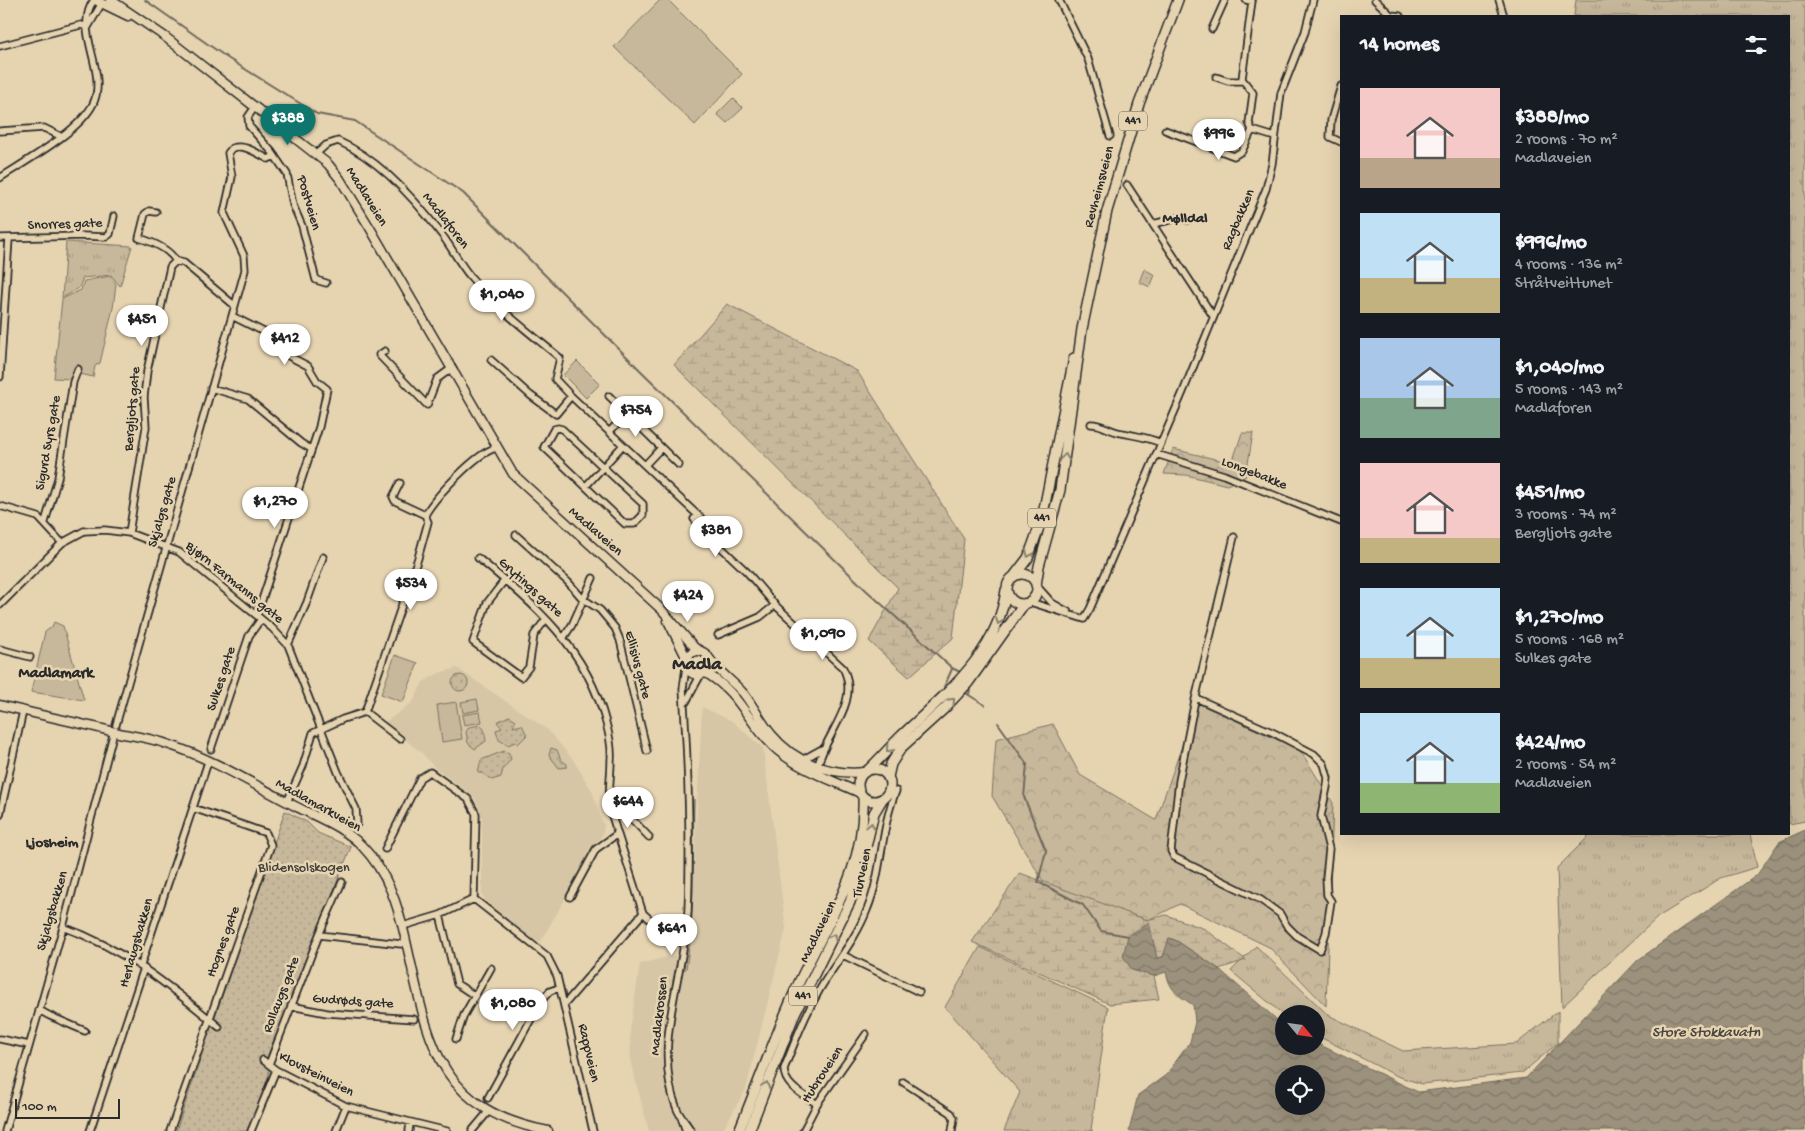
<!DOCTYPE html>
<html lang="en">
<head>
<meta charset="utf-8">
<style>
  body { margin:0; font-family:"Gochi Hand",sans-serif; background:#20242c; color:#f1f3f6; height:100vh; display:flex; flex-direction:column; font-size:19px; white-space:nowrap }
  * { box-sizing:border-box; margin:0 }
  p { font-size:16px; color:#9ea1a6 }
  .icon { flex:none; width:28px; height:28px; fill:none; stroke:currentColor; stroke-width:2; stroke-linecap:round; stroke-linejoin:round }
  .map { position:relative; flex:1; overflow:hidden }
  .drawer { position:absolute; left:1340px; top:15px; width:450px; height:820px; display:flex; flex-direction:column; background:#171b24; border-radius:0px; box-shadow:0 5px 20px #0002 }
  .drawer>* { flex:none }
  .needle { width:32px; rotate:119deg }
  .tools { position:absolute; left:1275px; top:1005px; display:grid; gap:10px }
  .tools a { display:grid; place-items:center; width:50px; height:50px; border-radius:50%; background:#171b24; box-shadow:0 5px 20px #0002; font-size:25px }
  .scale { position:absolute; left:15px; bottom:12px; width:105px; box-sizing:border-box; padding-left:5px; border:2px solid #2b2b2b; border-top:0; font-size:14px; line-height:18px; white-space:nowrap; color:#2b2b2b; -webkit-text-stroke:4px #e6d4b1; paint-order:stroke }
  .price { position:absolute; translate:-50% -42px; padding:0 11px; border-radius:18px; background:#fff; color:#222; font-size:16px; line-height:32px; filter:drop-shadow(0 1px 2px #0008) }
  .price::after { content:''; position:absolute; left:50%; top:30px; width:15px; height:11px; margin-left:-8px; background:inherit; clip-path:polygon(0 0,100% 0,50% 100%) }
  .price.active { background:#0f766e; color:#fff }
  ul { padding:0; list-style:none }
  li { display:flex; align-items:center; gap:15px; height:125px; padding:0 20px }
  li span { display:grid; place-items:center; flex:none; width:140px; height:100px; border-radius:0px; color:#555 }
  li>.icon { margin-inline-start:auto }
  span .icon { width:60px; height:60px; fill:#fffc; stroke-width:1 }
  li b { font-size:21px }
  h2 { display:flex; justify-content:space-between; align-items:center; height:60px; padding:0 20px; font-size:21px }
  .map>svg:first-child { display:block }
</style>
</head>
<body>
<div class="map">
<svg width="1805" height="1131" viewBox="0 0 1805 1131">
  <defs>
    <pattern id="grass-tufts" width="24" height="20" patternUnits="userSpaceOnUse" patternTransform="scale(1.25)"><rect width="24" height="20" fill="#c7b89b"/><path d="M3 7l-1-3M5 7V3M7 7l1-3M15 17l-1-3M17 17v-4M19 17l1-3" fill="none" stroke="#ab9e86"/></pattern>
    <pattern id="forest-crowns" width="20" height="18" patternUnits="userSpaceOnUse" patternTransform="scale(1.25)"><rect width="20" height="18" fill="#c7b89b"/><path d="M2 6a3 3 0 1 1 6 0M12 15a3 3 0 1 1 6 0" fill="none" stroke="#ab9e86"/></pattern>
    <pattern id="wetland-marsh" width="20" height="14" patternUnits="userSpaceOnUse" patternTransform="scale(1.25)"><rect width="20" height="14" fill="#c7b89b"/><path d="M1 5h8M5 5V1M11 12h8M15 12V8" fill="none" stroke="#ab9e86"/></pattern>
    <pattern id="park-dots" width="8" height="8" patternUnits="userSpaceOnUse" patternTransform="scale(1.25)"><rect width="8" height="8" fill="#c7b89b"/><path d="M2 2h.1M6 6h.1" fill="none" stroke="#ab9e86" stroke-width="1.8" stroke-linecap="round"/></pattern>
    <pattern id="water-waves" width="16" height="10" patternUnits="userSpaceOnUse" patternTransform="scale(1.25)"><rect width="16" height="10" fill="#9c917c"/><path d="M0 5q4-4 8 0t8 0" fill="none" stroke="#7f7766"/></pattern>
  </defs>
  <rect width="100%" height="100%" fill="#e6d4b1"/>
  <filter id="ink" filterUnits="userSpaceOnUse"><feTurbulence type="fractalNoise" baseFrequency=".02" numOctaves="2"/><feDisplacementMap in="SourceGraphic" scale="10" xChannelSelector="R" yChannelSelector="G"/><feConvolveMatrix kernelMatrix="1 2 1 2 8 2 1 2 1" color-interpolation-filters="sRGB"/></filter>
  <g filter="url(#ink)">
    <path fill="#d6c6a6" d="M 457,668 L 548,730 L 574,761 L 592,791 L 604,826 L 602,836 L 592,847 L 584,867 L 540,942 L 530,939 L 486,902 L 482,894 L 482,819 L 479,807 L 474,797 L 434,767 L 422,753 L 384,723 L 413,702 L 423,682 L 439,673 Z
      M 702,707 L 732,721 L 763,748 L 786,929 L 746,1089 L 722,1131 L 649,1131 L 631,1064 L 630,1030 L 640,964 L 690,951 Z"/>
    <path fill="url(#grass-tufts)" stroke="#797263" d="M 1576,0 L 1805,0 L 1805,821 L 1789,824 L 1789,16 L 1574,16 Z
      M 66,242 L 132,246 L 120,286 L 111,275 L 83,278 L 79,288 L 62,298 Z
      M 694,799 L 693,892 L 691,935 L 686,969 L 681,970 L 689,930 Z
      M 1591,834 L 1750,834 L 1757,867 L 1721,878 L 1658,917 L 1562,1007 L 1557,868 Z
      M 1256,946 L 1328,1015 L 1403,1051 L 1516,1044 L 1558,1011 L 1558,1043 L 1522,1073 L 1422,1084 L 1397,1076 L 1316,1035 L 1316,1014 L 1284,1015 L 1231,971 Z
      M 980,947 L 1108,1007 L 1091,1130 L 1093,1131 L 1004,1131 L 1020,1092 L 945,1007 Z"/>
    <path fill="url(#forest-crowns)" stroke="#797263" d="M 1242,433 L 1253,433 L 1246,476 L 1227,485 L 1186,475 L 1164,474 L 1173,449 L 1232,463 Z
      M 1197,703 L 1300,750 L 1333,803 L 1326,1006 L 1269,947 L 1180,904 L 1148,920 L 1046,886 L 992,796 L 996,739 L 1053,724 L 1080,775 L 1156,820 Z"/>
    <path fill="url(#wetland-marsh)" stroke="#797263" d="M 727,304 L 857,371 L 964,539 L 953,638 L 909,677 L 869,641 L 898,588 L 674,365 Z
      M 1020,873 L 1147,920 L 1166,915 L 1205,929 L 1246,960 L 1219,969 L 1177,941 L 1170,938 L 1163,957 L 1156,958 L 1149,922 L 1132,970 L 1154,976 L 1159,999 L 1110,1004 L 972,942 Z"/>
    <path fill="url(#park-dots)" stroke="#797263" d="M 1144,269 L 1155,275 L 1150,287 L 1139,282 Z
      M452 683a8 8 0 1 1 16 0a8 8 0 1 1-16 0Z
      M 509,716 L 516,720 L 513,727 L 522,725 L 527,735 L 518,744 L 515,742 L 508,745 L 499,740 L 496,730 L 502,728 L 497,722 Z
      M 480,725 L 484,729 L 486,741 L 475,749 L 468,743 L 466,732 L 469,727 Z
      M 551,748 L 557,750 L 561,760 L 567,764 L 567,767 L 559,768 L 549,755 Z
      M 504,751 L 509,753 L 511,759 L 503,769 L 501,777 L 492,780 L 482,773 L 478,773 L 481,760 Z
      M 285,811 L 307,822 L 318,833 L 351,847 L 268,1055 L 269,1075 L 248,1131 L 176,1131 Z"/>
    <path fill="#c7b89b" stroke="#797263" d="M 660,0 L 668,0 L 742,74 L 695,125 L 614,47 Z
      M 733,98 L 743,108 L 727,123 L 717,114 Z
      M 110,276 L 116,284 L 113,308 L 100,363 L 95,366 L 93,377 L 80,374 L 80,367 L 75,366 L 71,379 L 54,378 L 62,299 L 81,290 L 84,281 Z
      M 577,361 L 600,384 L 586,398 L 563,375 Z
      M 54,622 L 63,626 L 84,700 L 31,692 L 45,632 L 52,627 Z
      M 395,655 L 418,663 L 403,702 L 381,694 Z
      M 477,699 L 479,710 L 463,713 L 461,702 Z
      M 456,702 L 462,739 L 442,742 L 437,705 Z
      M 480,712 L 482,722 L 464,725 L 462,715 Z"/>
    <path fill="url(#water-waves)" stroke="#6f685c" fill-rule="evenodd" d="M 1805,830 L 1805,1131 L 1129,1131 L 1138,1095 L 1166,1075 L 1190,1042 L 1195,1022 L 1193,1005 C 1178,995 1170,991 1166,972 L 1154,976 L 1132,970 L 1123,956 L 1128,936 L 1149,922 L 1157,958 L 1163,957 L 1169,938 L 1177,941 L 1219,969 L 1284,1026 L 1284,1046 L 1316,1046 L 1316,1043 L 1418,1092 L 1526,1078 L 1638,960 L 1757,875 L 1779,842 ZM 1284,1074 L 1316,1074 L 1316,1106 L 1284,1106 Z"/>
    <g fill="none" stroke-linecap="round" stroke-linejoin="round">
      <path stroke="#6f685c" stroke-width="2" d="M 145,0 L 229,59 L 317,114 L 355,121 L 463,193 L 639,369 L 866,590 L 952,668 L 962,673
        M 947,687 L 944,687 L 952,669
        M 964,692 L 985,705
        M 969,694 L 971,684
        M 998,723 L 1027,764 L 1024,797 L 1046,851 L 1038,882 L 1083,905 L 1101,931 L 1128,936"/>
      <g stroke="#2b2b2b" stroke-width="9">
        <path id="minor" d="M 1059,0 L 1088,59 L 1110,136
          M 1246,0 L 1252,1 L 1242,79 L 1253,93 L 1249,123 L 1252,130 L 1275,137
          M 1375,0 L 1391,15 L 1400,16
          M 1499,0 L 1504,16
          M 88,27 L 102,3
          M 1212,29 L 1225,0
          M 0,46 L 81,25 L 88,27
          M 1216,77 L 1228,81 L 1242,81
          M 1341,86 L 1331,120 L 1330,137 L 1341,142
          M 255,107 L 248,117 L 249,126 L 272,152 L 287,174 L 293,205 L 302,226 L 316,280 L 326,283
          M 1165,130 L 1234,156 L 1242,151 L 1252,130
          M 0,131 L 44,128 L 60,136
          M 316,154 L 326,145 L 338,141 C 379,159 415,199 442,235 C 452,248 459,263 470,276 C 495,307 529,332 560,358 L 555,379 L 571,396 L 705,522 L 709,527 L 707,534 L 747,572 L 775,605 L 843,668 C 861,702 826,733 818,765
          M 0,178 C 26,161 80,131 93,104 C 109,71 72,30 94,0
          M 1127,185 L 1213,316
          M 156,212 L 149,211 L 145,214 L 139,238 C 153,242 168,248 176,261
          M 1153,224 L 1178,218 L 1188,220
          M 0,238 L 83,236 L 106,237 L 110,234 L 114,216
          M 232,316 L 270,335 L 279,351 L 308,366 L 317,381 L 327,389 L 319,427 L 257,615
          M 385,351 L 379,355 L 427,405 L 437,379 L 452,368
          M 491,360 L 530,395 L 556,414 L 571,396
          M 0,377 L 9,239
          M 211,388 L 248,399 L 301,443 L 311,449
          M 609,396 L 679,465
          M 1091,424 C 1103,424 1111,432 1122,433 C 1136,436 1147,437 1161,443
          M 558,428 L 562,429 L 643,504 L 643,515 L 634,524 L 625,524 L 544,447 L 554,429 Z
          M 609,432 L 627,414
          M 1156,454 L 1224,475 L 1341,522
          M 645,465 L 661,448
          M 400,483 L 393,497 L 395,501 L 425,515
          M 586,486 L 623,445
          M 0,506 L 38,517 L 62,543
          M 698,515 L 694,519 L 707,534
          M 45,522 L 58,478 L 73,382 L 78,369
          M 129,533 L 146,427 L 144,397 L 147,371 L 170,267 L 176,261 L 184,263 L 234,305
          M 516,535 L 568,582 L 582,598 L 600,610 L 615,628 L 620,640 L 647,751
          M 478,558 C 535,605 587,648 606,723 C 609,734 612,749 611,760 C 611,779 607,795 611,813 L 643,913 L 668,936 L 685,940
          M 504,581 L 487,603 L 473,642 L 521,677 L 529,667 L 534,635 L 546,619
          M 1036,585 L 1052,603 L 1068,612
          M 1030,602 L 1084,619 L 1090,609 L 1183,392 L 1266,189 L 1272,164 L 1281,93 L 1305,32 L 1313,0
          M 0,605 L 62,543 L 84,531 L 105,530 L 129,533 L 179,552 L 272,628 L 288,645 L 338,772 L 356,809 L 357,824
          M 718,635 L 760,617 L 775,605
          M 564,637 L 572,625 L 593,578
          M 288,645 L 307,602 L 323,557
          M 0,649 L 30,657
          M 686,667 L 683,689 C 688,763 691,837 688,910 C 685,974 651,1046 677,1109 C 680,1117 687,1123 691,1131
          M 1196,698 L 1274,733 L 1314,754 L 1324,764 L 1328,778 L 1327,787 L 1321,816 L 1329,849 L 1326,878 L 1327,895 L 1331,901 L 1326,933 L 1320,950 L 1297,936 L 1287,926 L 1280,914 L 1261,900 L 1174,857 L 1171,851 L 1179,781 L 1195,700 L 1234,537
          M 686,702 L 700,676
          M 365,712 L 418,558 L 428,522 L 425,515 C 435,497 477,452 496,448
          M 116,725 L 245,270 L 244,256 L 224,213 L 232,177 L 228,153 L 232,148 C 246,144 256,153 268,159 L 275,156
          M 211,749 L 249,636 L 261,619
          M 804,759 L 822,749
          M 287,802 L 303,766 L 313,733 L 343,719 L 365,712 L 400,739
          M 611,813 L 631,818 L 649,837
          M 0,815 L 23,711
          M 385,849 L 420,778 L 430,772 L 468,799 L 476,814 L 474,899
          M 570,897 L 596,849 L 616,835
          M 440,915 L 457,984 L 475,996
          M 403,926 L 440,915 L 474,899 L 547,956 L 557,976 L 593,1131
          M 63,927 C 123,948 170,986 219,1027
          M 319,935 L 401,944
          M 843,955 L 919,992
          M 141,965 L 208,762
          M 564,1005 L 643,913
          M 291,1006 L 327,1013 L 414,1019
          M 39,1010 L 50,1016 L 85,1031
          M 0,1039 L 29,1045
          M 456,1039 L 464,1015 L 491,968
          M 263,1060 L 276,1070 L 346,1106 L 447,1131
          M 269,1064 L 319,935 L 342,882
          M 903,1082 L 951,1113 L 954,1118 L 952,1131
          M 488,1098 L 541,1001 L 550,991 L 559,988
          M 817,1104 C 804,1095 784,1086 784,1069 C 795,1041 805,1015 820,989 C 836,962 856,939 867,910 C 883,872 880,829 896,791
          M 681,1117 L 686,1131
          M 5,1131 L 63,927 L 114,731
          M 90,1131 L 144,968
          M 170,1131 L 271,845 L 266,833 L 193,808
          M 251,1131 L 276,1070
          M 336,1131 L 346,1106
          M 409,1131 L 410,1123
          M 472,1131 L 488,1112
          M 803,1131 L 817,1104 L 866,1034"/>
      </g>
      <g stroke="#2b2b2b" stroke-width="11">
        <path id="secondary" d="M 95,0 L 128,16
          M 111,0 L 164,36 L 328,164 L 340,179 L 370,228 L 513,474 L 662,610 L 695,648 L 701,651
          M 668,621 L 685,655 L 686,662
          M686 663a12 12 0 1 1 24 0a12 12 0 1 1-24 0Z
          M 709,658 C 718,672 733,681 744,694 C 754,707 761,722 772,735 C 793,761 831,776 864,772
          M 706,673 C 741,694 746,720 773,746 C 795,768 832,780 860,793
          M 0,705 C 39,715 79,723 119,733 C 134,736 151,738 167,744 C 211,758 253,784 293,805 C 316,817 344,827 362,846 C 388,873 398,905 406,941 C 428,1037 434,1109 548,1131"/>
      </g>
      <g stroke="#2b2b2b" stroke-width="12">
        <path id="primary" d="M1007 589a15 15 0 1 1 30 0a15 15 0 1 1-30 0Z
          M 1015,575 L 1028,558 L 1042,519 L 1074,358
          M 1036,585 L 1039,566 L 1060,490 L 1082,329 L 1107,211 L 1139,104 L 1178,0
          M858 785a16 16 0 1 1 32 0a16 16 0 1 1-32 0Z
          M 868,770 C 879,760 889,748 900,737 C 944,695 998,654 1006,590
          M 888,777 L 891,764 L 901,748 L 945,708 L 968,683 L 1024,604
          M 739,1131 C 758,1084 775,1036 796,989 C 825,924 866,872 863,797
          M 749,1131 L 795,1013 L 850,902 L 862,864 L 874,813 L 883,798"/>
      </g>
      <use href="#minor" stroke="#e6d4b1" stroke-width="5.5"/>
      <use href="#secondary" stroke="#e6d4b1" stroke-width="8"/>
      <use href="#primary" stroke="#e6d4b1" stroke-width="9"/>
    </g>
    <defs><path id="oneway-chevron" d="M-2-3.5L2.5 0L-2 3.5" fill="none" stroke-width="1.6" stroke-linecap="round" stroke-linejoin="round" transform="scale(1.25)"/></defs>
    <g stroke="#88806e">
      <use href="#oneway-chevron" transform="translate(1065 457) rotate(-82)"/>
      <use href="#oneway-chevron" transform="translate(1029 554) rotate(114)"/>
      <use href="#oneway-chevron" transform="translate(999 621) rotate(111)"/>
      <use href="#oneway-chevron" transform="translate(952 701) rotate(-47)"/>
      <use href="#oneway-chevron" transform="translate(889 749) rotate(131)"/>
      <use href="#oneway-chevron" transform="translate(871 826) rotate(-78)"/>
      <use href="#oneway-chevron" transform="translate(833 937) rotate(-63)"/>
      <use href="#oneway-chevron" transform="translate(766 1085) rotate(-69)"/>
    </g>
  </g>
  <g text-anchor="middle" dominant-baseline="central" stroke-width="5" stroke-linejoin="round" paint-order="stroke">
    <g fill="#e6d4b1" stroke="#635e53" stroke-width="1">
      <rect x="1119" y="111.5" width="28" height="19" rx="4"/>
      <rect x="1028" y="508.5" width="28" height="19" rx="4"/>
      <rect x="789" y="986.5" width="28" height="19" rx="4"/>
    </g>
    <g font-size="12" font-weight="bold" fill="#2b2b2b">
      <text x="1133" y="121">441</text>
      <text x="1042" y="518">441</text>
      <text x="803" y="996">441</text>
    </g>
    <g font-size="14" fill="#2b2b2b" stroke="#e6d4b1">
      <text transform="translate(1100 187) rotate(-75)">Revheimsveien</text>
      <text transform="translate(366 197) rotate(58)">Madlaveien</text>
      <text transform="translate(308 203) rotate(74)">Postveien</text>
      <text transform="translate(1239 220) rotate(-67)">Ragbakken</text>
      <text transform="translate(445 221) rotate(52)">Madlaforen</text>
      <text transform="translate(65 225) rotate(-2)">Snorres gate</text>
      <text transform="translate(133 409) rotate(-85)">Bergljots gate</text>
      <text transform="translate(49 443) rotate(-80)">Sigurd Syrs gate</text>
      <text transform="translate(1254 474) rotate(21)">Longebakke</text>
      <text transform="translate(163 512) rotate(-74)">Skjalgs gate</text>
      <text transform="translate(595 532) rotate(41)">Madlaveien</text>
      <text transform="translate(234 583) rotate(39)">Bjørn Farmanns gate</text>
      <text transform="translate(530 588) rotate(42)">Grytings gate</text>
      <text transform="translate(637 665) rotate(75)">Ellisivs gate</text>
      <text transform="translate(222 679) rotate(-72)">Sulkes gate</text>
      <text transform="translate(318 806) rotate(29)">Madlamarkveien</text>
      <text transform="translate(863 873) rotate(-78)">Tiurveien</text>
      <text transform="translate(53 911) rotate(-74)">Skjalgsbakken</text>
      <text transform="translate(819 932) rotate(-64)">Madlaveien</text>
      <text transform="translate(224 942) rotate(-70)">Hognes gate</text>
      <text transform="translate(137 943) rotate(-74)">Herlaugsbakken</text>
      <text transform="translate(282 995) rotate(-69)">Rollaugs gate</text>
      <text transform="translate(353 1002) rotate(4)">Gudrøds gate</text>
      <text transform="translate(660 1016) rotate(-84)">Madlakrossen</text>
      <text transform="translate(588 1053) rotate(77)">Rappveien</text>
      <text transform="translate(316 1075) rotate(27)">Klovsteinveien</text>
      <text transform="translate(823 1075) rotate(-57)">Hubroveien</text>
    </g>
    <g font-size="14" fill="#42403c" stroke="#e6d4b1">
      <text x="304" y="868">Blidensolskogen</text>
    </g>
    <g font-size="15" font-weight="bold" fill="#2b2b2b" stroke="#e6d4b1">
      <text x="1185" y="219">Mølldal</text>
      <text x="52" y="843">Ljosheim</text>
    </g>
    <g font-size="15" font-style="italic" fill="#47443f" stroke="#e6d4b1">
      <text x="1706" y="1033">Store Stokkavatn</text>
    </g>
    <g font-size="16" font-weight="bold" fill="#2b2b2b" stroke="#e6d4b1">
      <text x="56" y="674">Madlamark</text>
    </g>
    <g font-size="19" font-weight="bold" fill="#2b2b2b" stroke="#e6d4b1">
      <text x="697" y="665">Madla</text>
    </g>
  </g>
</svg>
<div class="tools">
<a><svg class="needle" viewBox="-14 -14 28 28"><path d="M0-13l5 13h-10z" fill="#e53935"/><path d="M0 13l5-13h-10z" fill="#9ea1a6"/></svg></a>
<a><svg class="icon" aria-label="locate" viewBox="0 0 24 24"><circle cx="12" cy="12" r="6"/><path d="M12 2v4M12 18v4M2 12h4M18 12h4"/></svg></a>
</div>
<div class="scale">100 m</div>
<b class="price active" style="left:288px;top:146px">$388</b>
<b class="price" style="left:1219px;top:161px">$996</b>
<b class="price" style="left:502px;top:322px">$1,040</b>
<b class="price" style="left:142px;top:347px">$451</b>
<b class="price" style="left:285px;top:366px">$412</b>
<b class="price" style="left:636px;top:438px">$754</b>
<b class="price" style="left:275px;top:529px">$1,270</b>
<b class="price" style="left:716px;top:558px">$381</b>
<b class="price" style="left:411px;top:611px">$534</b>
<b class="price" style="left:688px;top:623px">$424</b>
<b class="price" style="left:823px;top:661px">$1,090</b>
<b class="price" style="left:628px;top:829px">$644</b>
<b class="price" style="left:672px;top:956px">$641</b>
<b class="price" style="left:513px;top:1031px">$1,080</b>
<section class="drawer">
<h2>14 homes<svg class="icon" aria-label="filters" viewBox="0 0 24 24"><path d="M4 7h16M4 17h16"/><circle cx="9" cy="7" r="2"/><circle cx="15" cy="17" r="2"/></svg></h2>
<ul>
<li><span style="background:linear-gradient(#f6c9c9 70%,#b9a48a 0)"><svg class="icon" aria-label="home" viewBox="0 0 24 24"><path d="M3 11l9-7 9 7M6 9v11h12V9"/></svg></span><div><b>$388/mo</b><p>2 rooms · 70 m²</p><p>Madlaveien</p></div></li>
<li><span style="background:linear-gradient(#bfe0f5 65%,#c2b280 0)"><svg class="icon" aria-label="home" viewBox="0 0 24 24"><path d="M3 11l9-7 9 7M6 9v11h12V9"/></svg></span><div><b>$996/mo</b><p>4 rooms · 136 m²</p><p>Stråtveittunet</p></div></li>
<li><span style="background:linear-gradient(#a9c7e8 60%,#7fa58c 0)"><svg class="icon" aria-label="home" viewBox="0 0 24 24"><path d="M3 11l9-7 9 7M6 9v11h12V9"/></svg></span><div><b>$1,040/mo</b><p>5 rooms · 143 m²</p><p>Madlaforen</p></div></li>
<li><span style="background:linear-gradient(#f6c9c9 75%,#c2b280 0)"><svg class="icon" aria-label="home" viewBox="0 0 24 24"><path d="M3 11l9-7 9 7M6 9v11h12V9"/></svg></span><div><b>$451/mo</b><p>3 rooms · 74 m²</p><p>Bergljots gate</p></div></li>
<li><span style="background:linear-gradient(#bfe0f5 70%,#c2b280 0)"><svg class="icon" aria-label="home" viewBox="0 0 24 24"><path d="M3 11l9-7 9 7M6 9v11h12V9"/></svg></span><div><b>$1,270/mo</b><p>5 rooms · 168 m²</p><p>Sulkes gate</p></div></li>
<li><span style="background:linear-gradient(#bfe0f5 70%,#8fb573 0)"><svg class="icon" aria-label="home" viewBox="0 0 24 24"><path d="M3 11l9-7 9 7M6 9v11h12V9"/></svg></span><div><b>$424/mo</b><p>2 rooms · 54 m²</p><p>Madlaveien</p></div></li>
</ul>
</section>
</div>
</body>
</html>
